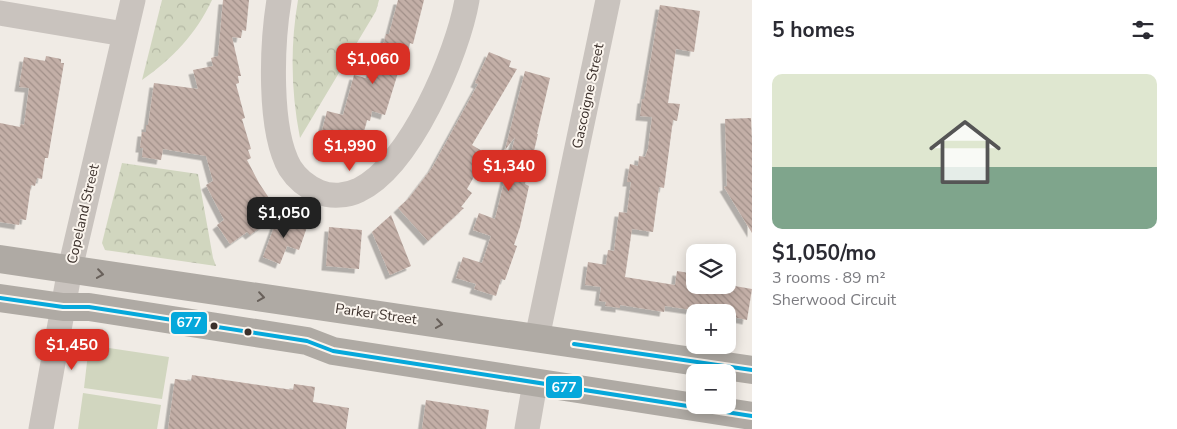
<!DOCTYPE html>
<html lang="en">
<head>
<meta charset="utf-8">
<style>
  body { margin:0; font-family:"Nunito Sans",sans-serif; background:#f7f7f7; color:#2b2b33; height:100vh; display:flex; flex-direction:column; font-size:19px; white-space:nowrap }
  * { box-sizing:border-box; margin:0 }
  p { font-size:16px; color:#7c7c81 }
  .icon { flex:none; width:28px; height:28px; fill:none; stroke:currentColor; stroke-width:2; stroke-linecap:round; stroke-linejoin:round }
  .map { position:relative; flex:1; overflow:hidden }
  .panel { display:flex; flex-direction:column; background:#fff; width:425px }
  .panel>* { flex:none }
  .fabs { position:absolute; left:686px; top:244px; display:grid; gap:10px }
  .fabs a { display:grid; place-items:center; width:50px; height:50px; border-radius:10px; background:#fff; box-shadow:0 2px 12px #0003; font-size:25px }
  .price { position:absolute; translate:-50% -42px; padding:0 11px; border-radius:10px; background:#d93025; color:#fff; font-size:16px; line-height:32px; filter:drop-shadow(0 1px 2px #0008) }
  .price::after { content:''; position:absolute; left:50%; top:30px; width:15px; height:11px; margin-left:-8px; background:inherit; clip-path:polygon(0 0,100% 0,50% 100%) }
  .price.current { background:#222; color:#fff }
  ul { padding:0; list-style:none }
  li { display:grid; align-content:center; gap:10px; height:265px; padding:0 20px }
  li+li { border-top:1px solid #e1e1e2 }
  li span { display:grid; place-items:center; height:155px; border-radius:10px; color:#555 }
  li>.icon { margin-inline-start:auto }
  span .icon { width:90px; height:90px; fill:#fffc; stroke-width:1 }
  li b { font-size:21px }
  h2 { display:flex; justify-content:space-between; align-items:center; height:60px; padding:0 20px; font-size:21px }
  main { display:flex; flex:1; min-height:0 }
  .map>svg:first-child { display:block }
</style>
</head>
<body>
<main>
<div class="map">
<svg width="752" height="429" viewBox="0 0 752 429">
  <defs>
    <pattern id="park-crowns" width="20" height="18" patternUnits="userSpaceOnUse" patternTransform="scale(1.25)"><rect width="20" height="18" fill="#d1d6bf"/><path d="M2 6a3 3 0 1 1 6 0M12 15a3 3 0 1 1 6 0" fill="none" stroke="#b4b8a4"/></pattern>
    <pattern id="building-back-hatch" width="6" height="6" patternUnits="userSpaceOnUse" patternTransform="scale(1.25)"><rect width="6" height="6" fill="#c3afa7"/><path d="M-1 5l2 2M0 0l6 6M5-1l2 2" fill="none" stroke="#a08f88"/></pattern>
    <filter id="shadow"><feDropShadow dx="-4.5" dy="4.5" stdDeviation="0" flood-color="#0004"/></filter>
  </defs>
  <rect width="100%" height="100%" fill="#f0ebe5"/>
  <path fill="url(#park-crowns)" d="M 162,0 L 212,0 C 196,34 172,59 142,80 Z
    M 298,0 L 379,0 L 376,11 L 300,138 C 291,92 290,46 298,0 Z
    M 122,163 L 198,174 L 213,258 L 216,266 L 105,250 L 102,243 Z"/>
  <path fill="#d1d6bf" d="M 89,345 L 169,357 L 162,399 L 84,388 Z
    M 83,393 L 161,405 L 157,429 L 78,429 Z"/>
  <path fill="url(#building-back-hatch)" filter="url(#shadow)" d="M 223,0 L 249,0 L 246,31 L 242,30 L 241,38 L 232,37 L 241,76 L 238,76 L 239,83 L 236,84 L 245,118 L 242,119 L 251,149 L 248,150 L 251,158 L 247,160 L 259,183 L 269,198 L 255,208 L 276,216 L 250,235 L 247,232 L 230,244 L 217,225 L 224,220 L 206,185 L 213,181 L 206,156 L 163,149 L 161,160 L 142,157 L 143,148 L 140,148 L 142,132 L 146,132 L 146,125 L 148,125 L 154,83 L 198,89 L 193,70 L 213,66 L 211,58 L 218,56 Z
    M 398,0 L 424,0 L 413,44 L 410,43 L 405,64 L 401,63 L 385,115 L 372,111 L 370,121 L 367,120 L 359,151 L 346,147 L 344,157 L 317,150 L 327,111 L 343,115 L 354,75 L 369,79 L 376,53 L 381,54 L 386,34 L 389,34 Z
    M 660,5 L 700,11 L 694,52 L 676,49 L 668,103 L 680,104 L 677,121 L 673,120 L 664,188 L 659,187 L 653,232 L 632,229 L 625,277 L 675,285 L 677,271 L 695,274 L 695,285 L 729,285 L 752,289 L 747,320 L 728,316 L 728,312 L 706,312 L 665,306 L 664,312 L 620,305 L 620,308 L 605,306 L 606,302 L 599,301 L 601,287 L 585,285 L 588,262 L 606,265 L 608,250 L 614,251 L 619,212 L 627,213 L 631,182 L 627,182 L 630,164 L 638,166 L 639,156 L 645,157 L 648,149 L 652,117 L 640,116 L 642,99 L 644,99 Z
    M 489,52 L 511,61 L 509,67 L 517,69 L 472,145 L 487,154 L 467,189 L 472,193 L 461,207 L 464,208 L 428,241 L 398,208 L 409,198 L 432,168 L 478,84 L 475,83 Z
    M 46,56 L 61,59 L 61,63 L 64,63 L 48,158 L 45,158 L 42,179 L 37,178 L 35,186 L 31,185 L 26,220 L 20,219 L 19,225 L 0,222 L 0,123 L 20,127 L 21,124 L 24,125 L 29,88 L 19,87 L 24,57 L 45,61 Z
    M 525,71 L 550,78 L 537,134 L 538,134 L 534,151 L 533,150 L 525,184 L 529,186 L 520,227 L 514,245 L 517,246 L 505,280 L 501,279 L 496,296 L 474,289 L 476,284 L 456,278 L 463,257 L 482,263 L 491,236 L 473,230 L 479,213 L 495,219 L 515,137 L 505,150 Z
    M 751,118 L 752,140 L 752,233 L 724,187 L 727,186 L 725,119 Z
    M 391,215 L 411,266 L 390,275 L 372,232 Z
    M 278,216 L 307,227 L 299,250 L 287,246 L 280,264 L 263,257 Z
    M 329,227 L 362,230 L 359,269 L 326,266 Z
    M 192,375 L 293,390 L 294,384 L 315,387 L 313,402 L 349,408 L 346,429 L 168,429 L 175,379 L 191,381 Z
    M 426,400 L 489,410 L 486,429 L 422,429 Z"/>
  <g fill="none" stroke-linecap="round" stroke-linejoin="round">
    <path stroke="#c9c3be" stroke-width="25" d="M 279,0 C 272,43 268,130 290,168 C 297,179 307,187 319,192 C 331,197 347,196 359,190 C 410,166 458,53 467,0
      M 0,13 L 124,34
      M 537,338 L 608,0
      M 41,429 L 70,269 L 133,0
      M 527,429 L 535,383"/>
    <path stroke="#afaaa4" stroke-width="28" d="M 0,259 L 752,370
      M 0,298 L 63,307 L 89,307 L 307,341 L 333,351 L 752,416"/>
    <g stroke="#fbf5ee" stroke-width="8">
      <path id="bus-1" d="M 0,298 L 63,307 L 89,307 L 307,341 L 333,351 L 752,416
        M 574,344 L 752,370"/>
    </g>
    <use href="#bus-1" stroke="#06a8db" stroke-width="4"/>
  </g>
  <defs><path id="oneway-chevron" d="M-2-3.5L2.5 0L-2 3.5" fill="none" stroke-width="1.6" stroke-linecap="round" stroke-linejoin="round" transform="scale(1.25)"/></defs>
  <g stroke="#69615b">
    <use href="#oneway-chevron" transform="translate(100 274) rotate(8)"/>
    <use href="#oneway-chevron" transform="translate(261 297) rotate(8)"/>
    <use href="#oneway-chevron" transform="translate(439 324) rotate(8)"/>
  </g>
  <g fill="#3b302b" stroke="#fbf5ee" stroke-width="2">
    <circle cx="214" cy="326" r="4.5"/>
    <circle cx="248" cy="332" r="4.5"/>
  </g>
  <g text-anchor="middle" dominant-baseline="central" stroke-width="4" stroke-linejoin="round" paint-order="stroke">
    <g font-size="14" fill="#3b302b" stroke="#fbf5ee">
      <text transform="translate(588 96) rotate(-78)">Gascoigne Street</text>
      <text transform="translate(83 214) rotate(-77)">Copeland Street</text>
      <text transform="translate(376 314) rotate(8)">Parker Street</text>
    </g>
  </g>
  <g stroke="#fbf5ee" stroke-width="2">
    <rect x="170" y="311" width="38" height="24" rx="5" fill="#06a8db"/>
    <rect x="545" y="375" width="38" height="24" rx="5" fill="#06a8db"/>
  </g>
  <g font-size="14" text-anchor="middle" font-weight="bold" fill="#fff">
    <text x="189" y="327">677</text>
    <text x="564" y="392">677</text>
  </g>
</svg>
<div class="fabs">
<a><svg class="icon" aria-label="layers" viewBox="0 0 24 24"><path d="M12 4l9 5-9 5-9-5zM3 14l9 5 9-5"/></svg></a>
<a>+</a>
<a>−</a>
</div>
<b class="price" style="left:373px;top:85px">$1,060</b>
<b class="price" style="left:350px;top:172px">$1,990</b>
<b class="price" style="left:509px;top:192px">$1,340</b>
<b class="price current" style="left:284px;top:239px">$1,050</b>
<b class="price" style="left:72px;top:371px">$1,450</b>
</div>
<section class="panel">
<h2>5 homes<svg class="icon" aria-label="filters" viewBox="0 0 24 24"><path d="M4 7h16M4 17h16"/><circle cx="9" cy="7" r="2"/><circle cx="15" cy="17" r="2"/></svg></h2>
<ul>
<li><span style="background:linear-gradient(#dfe7d0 60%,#7fa58c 0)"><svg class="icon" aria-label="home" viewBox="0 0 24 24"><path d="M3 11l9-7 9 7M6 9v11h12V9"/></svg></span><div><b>$1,050/mo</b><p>3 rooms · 89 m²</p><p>Sherwood Circuit</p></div></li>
</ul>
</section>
</main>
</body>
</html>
